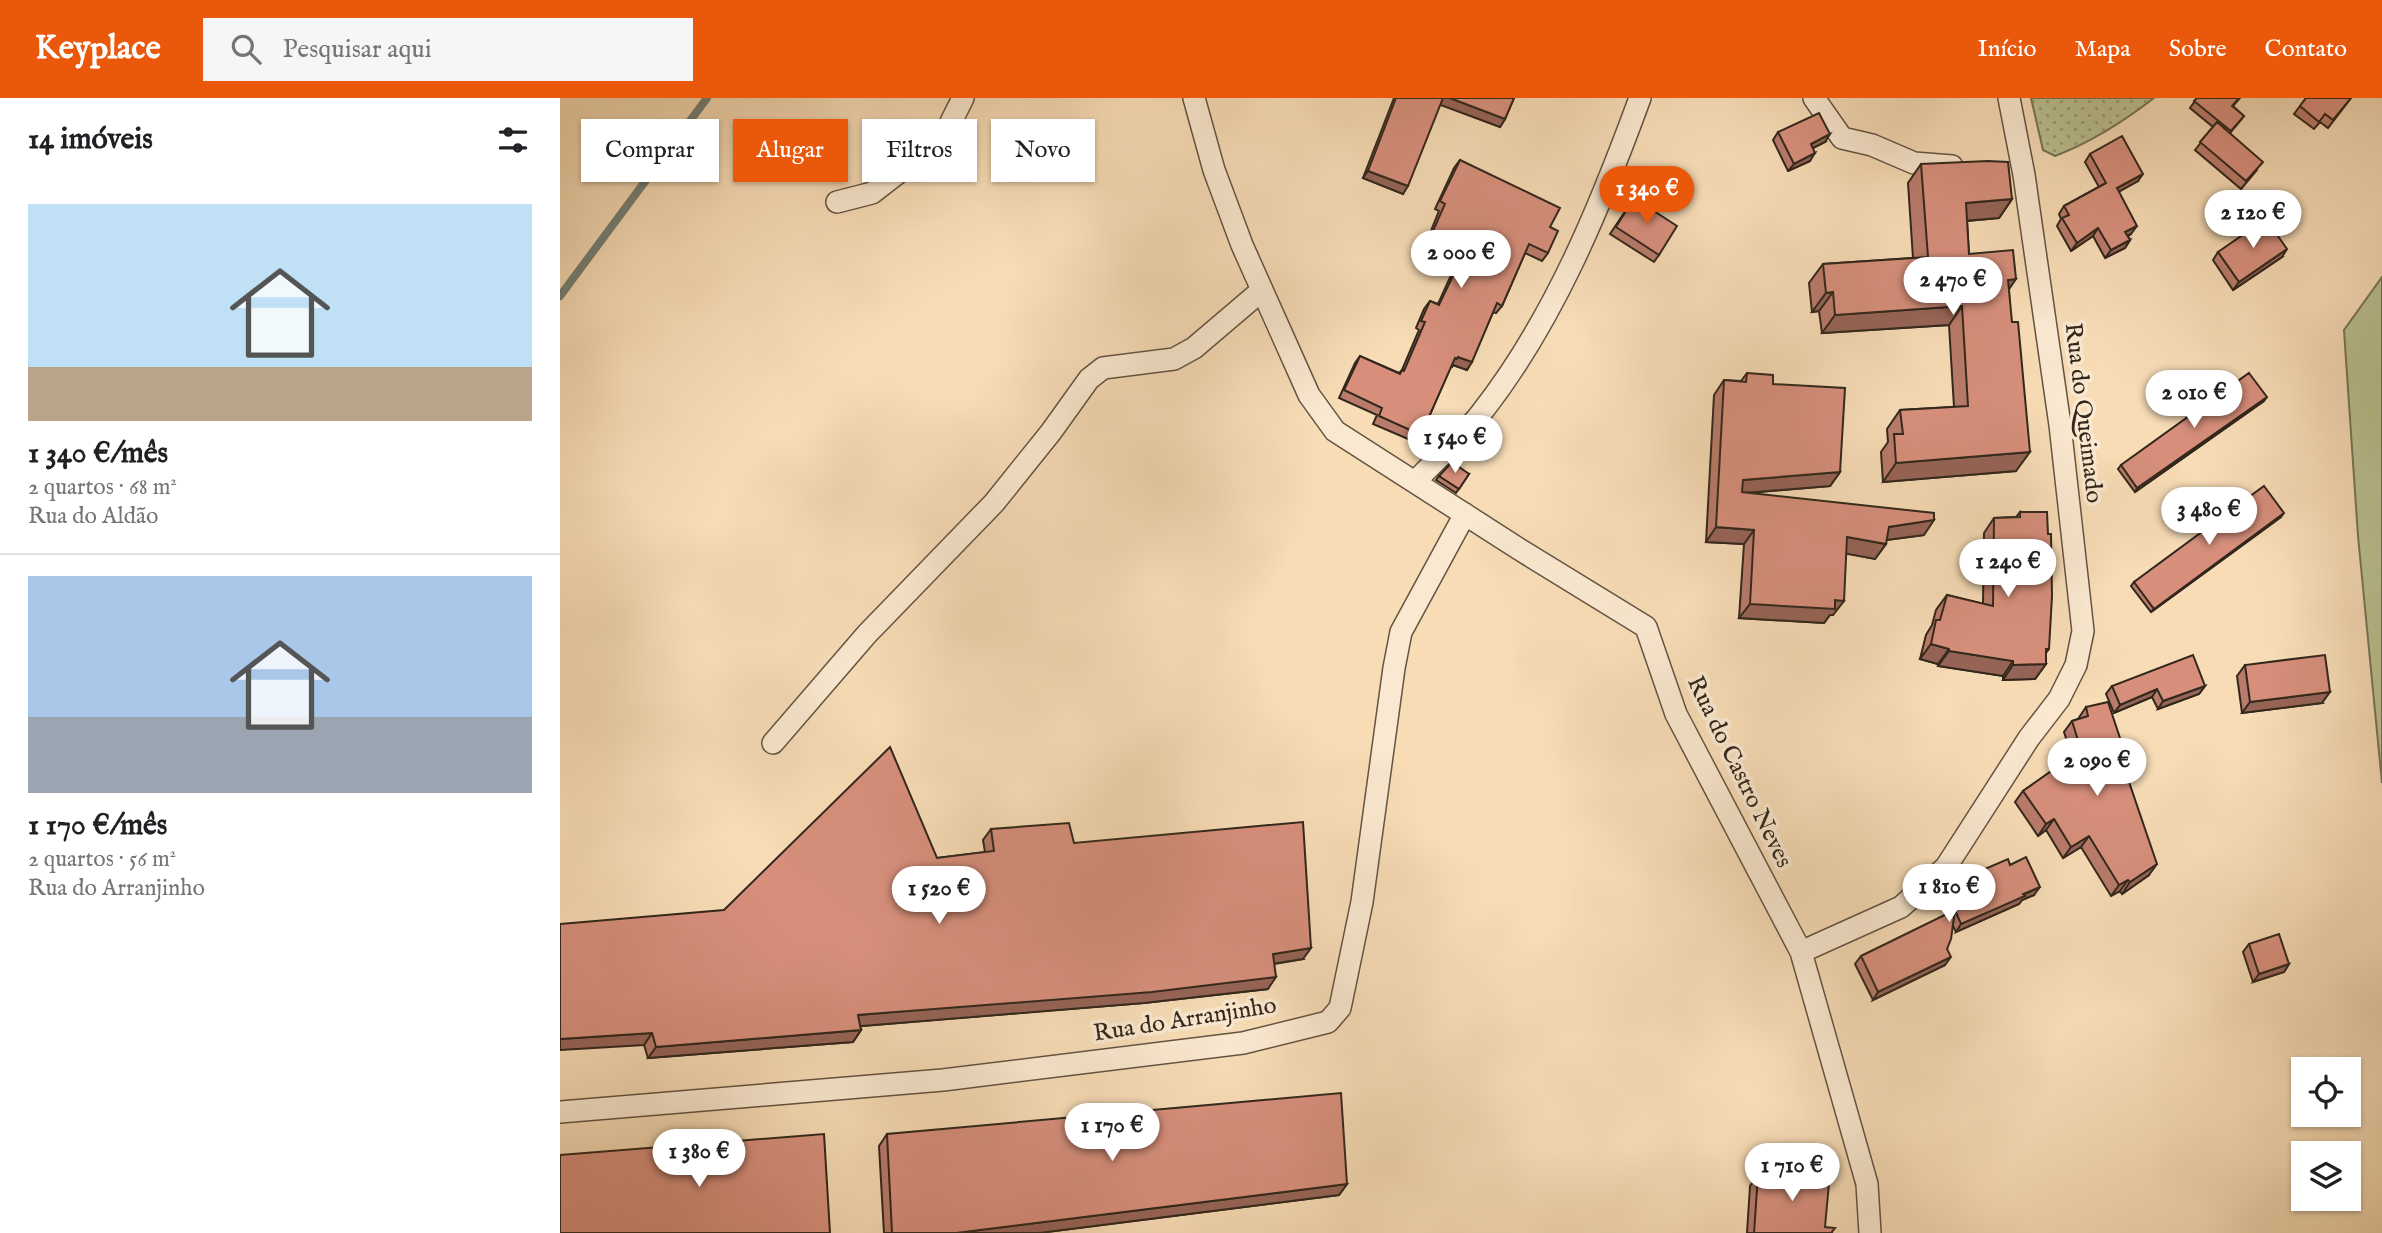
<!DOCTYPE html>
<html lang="pt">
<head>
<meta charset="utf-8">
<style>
  body { margin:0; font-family:"IM FELL English",serif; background:#f6f6f6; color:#202124; height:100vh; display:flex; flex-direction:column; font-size:26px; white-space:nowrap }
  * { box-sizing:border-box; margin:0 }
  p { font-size:23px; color:#757577 }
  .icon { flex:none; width:38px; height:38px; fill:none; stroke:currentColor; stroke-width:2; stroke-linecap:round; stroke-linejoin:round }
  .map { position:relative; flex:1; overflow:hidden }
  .side { display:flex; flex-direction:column; background:#fff; width:560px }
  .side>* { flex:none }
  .top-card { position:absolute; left:21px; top:21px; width:665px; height:63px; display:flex; gap:14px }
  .controls { position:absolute; left:1731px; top:959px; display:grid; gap:14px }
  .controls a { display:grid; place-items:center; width:70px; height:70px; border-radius:0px; background:#fff; box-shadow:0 2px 5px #0004; font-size:35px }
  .price { position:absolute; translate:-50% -60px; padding:0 16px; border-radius:24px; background:#fff; color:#222; font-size:23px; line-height:46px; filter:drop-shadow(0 2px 4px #0008) }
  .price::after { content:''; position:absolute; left:50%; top:42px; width:21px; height:16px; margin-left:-10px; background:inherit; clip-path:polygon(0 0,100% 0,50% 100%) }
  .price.current { background:#ea580c; color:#fff }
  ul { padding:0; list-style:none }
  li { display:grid; align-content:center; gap:14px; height:371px; padding:0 28px }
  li+li { border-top:2px solid #e0e0e0 }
  li span { display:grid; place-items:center; height:217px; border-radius:0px; color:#555 }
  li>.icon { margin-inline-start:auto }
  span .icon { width:126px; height:126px; fill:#fffc; stroke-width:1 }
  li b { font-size:30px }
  h2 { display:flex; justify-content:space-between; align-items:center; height:84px; padding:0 28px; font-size:30px }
  .pill { padding:0 24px; border-radius:0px; background:#fff; box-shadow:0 2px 5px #0004; font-size:24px; line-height:63px }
  .pill.current { background:#ea580c; color:#fff }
  header { display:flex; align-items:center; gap:42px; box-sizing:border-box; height:98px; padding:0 35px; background:#ea580c; color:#fff }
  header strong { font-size:33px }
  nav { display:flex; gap:38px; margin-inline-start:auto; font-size:24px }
  .search { width:490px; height:63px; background:#f6f6f6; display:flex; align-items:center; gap:18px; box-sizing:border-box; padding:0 24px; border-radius:0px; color:#757577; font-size:26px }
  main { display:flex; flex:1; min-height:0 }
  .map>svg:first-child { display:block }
</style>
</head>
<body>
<header>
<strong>Keyplace</strong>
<div class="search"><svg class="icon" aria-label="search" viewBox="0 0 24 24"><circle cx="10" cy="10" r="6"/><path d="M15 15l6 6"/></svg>Pesquisar aqui</div>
<nav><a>Início</a><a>Mapa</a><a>Sobre</a><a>Contato</a></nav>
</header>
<main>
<section class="side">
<h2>14 imóveis<svg class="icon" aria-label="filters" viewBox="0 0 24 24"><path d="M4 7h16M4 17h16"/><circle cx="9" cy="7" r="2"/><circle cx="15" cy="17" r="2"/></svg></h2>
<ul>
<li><span style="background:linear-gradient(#bfe0f5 75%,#b9a48a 0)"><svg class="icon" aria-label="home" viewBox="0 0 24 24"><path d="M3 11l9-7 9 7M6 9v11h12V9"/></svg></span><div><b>1 340 €/mês</b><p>2 quartos · 68 m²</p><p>Rua do Aldão</p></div></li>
<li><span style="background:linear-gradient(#a9c7e8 65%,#9aa5b1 0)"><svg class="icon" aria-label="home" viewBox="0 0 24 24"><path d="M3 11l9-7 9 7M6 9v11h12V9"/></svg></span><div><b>1 170 €/mês</b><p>2 quartos · 56 m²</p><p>Rua do Arranjinho</p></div></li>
</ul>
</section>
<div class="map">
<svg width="1822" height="1135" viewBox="0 0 1822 1135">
  <defs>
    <pattern id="grass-dots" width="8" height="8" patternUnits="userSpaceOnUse" patternTransform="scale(1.75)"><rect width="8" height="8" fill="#bac190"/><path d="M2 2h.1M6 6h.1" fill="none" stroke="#989d75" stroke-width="1.8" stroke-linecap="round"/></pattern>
  </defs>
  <rect width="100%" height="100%" fill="#f7dcb6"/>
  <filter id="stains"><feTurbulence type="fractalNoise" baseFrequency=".00286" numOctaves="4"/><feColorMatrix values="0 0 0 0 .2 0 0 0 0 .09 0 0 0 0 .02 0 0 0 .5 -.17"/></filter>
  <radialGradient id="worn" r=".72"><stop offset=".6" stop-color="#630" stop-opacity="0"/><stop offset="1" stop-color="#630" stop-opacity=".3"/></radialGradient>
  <path fill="url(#grass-dots)" stroke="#767456" stroke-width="2" d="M 1471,0 L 1594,0 C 1563,24 1532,44 1495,58 L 1483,52 Z"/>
  <path fill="#bac190" stroke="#767456" stroke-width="2" d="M 1822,179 L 1822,685 L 1798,438 L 1784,232 Z"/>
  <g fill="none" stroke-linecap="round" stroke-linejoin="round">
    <path stroke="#737f76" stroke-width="8" d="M 0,198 L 147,0"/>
    <g stroke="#635442" stroke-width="24">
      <path id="minor" d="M 634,0 L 654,72 L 682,147 L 749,297 L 775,333 L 959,451 L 1086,529 L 1116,616 L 1241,854 L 1307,1086 L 1310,1135
        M 1254,0 L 1282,40 L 1312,47 L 1354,65 L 1392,68
        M 277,104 L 312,95 L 383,40 L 403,0
        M 856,383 C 877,360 903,339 922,314 C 994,222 1040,109 1080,0
        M 213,645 L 307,536 L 434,405 L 491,334 L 529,281 L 543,270 L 614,261 L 634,250 L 701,193
        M 1241,854 L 1341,809 L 1386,769 L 1469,640 L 1499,601 L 1516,567 L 1523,533 L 1500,327 L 1464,77 L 1449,0
        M 0,1014 L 383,982 L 683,945 L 768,924 L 780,910 L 802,804 L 834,570 L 841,534 L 905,416"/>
    </g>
    <use href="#minor" stroke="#fae8d0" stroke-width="21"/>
  </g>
  <path fill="#b97b6b" stroke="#32271c" stroke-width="2" d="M 834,0 L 954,0 L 945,21 L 940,29 L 880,6 L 843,96 L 803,80 Z
    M 1637,0 L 1680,0 L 1673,8 L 1684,18 L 1670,35 L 1697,72 L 1681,91 L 1635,52 L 1653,29 L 1630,10 Z
    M 1746,0 L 1791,0 L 1768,30 L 1760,24 L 1754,31 L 1734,16 Z
    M 1218,34 L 1265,44 L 1253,50 L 1250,63 L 1228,73 L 1213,42 Z
    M 1530,56 L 1578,83 L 1558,94 L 1571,136 L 1568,138 L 1570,142 L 1565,150 L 1545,160 L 1533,138 L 1511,153 L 1497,128 L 1501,121 L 1499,116 L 1504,108 L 1539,89 L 1525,64 Z
    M 900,62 L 990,129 L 988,155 L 982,163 L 965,155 L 942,208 L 936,215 L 933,214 L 907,272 L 893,267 L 891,268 L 861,337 L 855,344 L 813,326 L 817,317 L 779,300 L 795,265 L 800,258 L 839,275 L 842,272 L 859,232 L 856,230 L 864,211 L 870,203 L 878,206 L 897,164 L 864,150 L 879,113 L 875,111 L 894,70 Z
    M 1361,66 L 1452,101 L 1439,120 L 1407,123 L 1409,156 L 1449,192 L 1456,373 L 1323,384 L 1321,354 L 1328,344 L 1327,331 L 1340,312 L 1394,309 L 1389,227 L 1262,235 L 1259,213 L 1252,214 L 1249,185 L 1263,166 L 1353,160 L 1348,85 Z
    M 1074,100 L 1099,157 L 1094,164 L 1050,136 Z
    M 1658,154 L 1722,159 L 1673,192 L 1653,162 Z
    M 1187,275 L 1213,286 L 1280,374 L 1270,388 L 1188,395 L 1364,437 L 1326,442 L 1326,446 L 1315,461 L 1286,455 L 1273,517 L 1270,517 L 1264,525 L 1179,520 L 1184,446 L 1146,444 L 1154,297 L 1164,282 L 1181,283 Z
    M 1704,303 L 1575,394 L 1558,371 L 1561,367 Z
    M 909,376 L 896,395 L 876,382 L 879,378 Z
    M 1460,414 L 1489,551 L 1486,555 L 1486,566 L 1475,581 L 1443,582 L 1443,578 L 1378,568 L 1378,566 L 1360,561 L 1366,537 L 1372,527 L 1376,512 L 1387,497 L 1423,506 L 1424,435 L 1434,420 L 1456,419 Z
    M 1721,419 L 1591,514 L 1571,488 L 1574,484 Z
    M 1685,567 L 1762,605 L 1682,615 L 1677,578 Z
    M 1552,588 L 1645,588 L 1639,596 L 1598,611 L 1592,599 L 1554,615 L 1546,596 Z
    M 1526,609 L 1572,676 L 1568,681 L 1589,777 L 1562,796 L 1560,793 L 1551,798 L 1521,749 L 1503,760 L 1486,732 L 1478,738 L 1455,704 L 1463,693 L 1512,659 L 1504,634 L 1512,623 L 1518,621 Z
    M 431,731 L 514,745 L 743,861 L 714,866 L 708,891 L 584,905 L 300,928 L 301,932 L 293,944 L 88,960 L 84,947 L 164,812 L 377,760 L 425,754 L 423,742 Z
    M 1450,767 L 1474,797 L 1462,802 L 1459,806 L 1396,834 L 1393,828 L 1387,851 L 1385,867 L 1313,902 L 1295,866 L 1301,858 L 1388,816 L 1382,803 L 1388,795 L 1415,783 L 1414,781 L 1420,773 Z
    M 1689,846 L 1729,866 L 1724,874 L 1693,884 L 1683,854 Z
    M 327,1036 L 787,1086 L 779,1097 L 479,1135 L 324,1135 L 319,1048 Z
    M 1229,1064 L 1247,1078 L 1265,1129 L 1272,1135 L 1187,1135 L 1190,1088 L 1198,1077 L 1221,1079 L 1221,1075 Z"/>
  <path fill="#966457" stroke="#32271c" stroke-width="2" d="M 882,0 L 890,0 L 945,21 L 940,29 L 878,6 Z
    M 1270,36 L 1265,44 L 1245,54 L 1251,46 Z
    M 1255,55 L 1250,63 L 1228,73 L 1234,66 Z
    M 808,73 L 848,88 L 843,96 L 803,80 Z
    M 1583,76 L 1578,83 L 1551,98 L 1557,90 Z
    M 1452,101 L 1439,120 L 1392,124 L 1406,105 Z
    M 1577,128 L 1571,136 L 1560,142 L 1565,134 Z
    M 1538,130 L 1533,138 L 1511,153 L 1517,145 Z
    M 869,142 L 903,157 L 897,164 L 864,150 Z
    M 1570,142 L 1565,150 L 1545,160 L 1551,152 Z
    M 1727,151 L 1722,159 L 1673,192 L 1679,184 Z
    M 1456,181 L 1443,200 L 1448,182 Z
    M 1273,194 L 1259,213 L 1252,214 L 1266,195 Z
    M 1402,208 L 1389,227 L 1262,235 L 1275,217 Z
    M 898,259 L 912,264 L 907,272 L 893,267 L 892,269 L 889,268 L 895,260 Z
    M 1707,299 L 1704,303 L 1575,394 L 1577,390 Z
    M 1470,354 L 1456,373 L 1323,384 L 1336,365 Z
    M 1280,374 L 1270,388 L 1172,396 L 1183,382 Z
    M 1724,415 L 1721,419 L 1591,514 L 1594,511 Z
    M 1374,422 L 1364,437 L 1319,443 L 1329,429 Z
    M 1156,429 L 1194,432 L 1184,446 L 1146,444 Z
    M 1287,439 L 1326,446 L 1315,461 L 1277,454 Z
    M 1275,502 L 1284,503 L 1273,517 L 1270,517 L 1264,525 L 1179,520 L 1190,506 Z
    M 1371,546 L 1389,551 L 1378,566 L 1360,561 Z
    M 1389,553 L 1453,563 L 1443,578 L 1378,568 Z
    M 1486,566 L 1475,581 L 1443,582 L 1453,567 Z
    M 1645,588 L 1639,596 L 1598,611 L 1603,603 Z
    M 1597,591 L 1592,599 L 1554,615 L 1560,607 Z
    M 1770,594 L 1762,605 L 1682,615 L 1690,604 Z
    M 1494,721 L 1486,732 L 1478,738 L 1486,726 Z
    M 1529,738 L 1521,749 L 1503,760 L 1511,749 Z
    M 1597,766 L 1589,777 L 1562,796 L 1570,784 Z
    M 1568,782 L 1560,793 L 1551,798 L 1559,787 Z
    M 1480,789 L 1474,797 L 1462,802 L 1459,806 L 1396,834 L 1401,826 Z
    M 751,850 L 743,861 L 705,867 L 713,856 Z
    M 1391,859 L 1385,867 L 1313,902 L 1318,894 Z
    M 1729,866 L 1724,874 L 1693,884 L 1699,876 Z
    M 716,879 L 708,891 L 584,905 L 290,929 L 298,917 Z
    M 301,932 L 293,944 L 88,960 L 96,949 Z
    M 92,935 L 84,947 L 0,952 L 0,941 Z
    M 787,1086 L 779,1097 L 479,1135 L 396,1135 Z"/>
  <path fill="#d78f7c" stroke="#32271c" stroke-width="2" d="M 836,0 L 883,0 L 848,88 L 808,73 Z
    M 890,0 L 954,0 L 945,21 Z
    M 1637,0 L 1679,0 L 1672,8 L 1684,18 L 1671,33 L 1634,3 Z
    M 1746,0 L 1791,0 L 1773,22 L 1765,16 L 1759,24 L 1740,8 Z
    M 1259,15 L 1270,36 L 1251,46 L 1255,55 L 1234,66 L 1218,34 Z
    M 1657,24 L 1703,64 L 1686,83 L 1640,44 Z
    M 1562,38 L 1583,76 L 1557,90 L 1577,128 L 1565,134 L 1570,142 L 1551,152 L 1538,130 L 1517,145 L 1502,120 L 1509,117 L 1504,108 L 1546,85 L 1530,56 Z
    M 900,62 L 1000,110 L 990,129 L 998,133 L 988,155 L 969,146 L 942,208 L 937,205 L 912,264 L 898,259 L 897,261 L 895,260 L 861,337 L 819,318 L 822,310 L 784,292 L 800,258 L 840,276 L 842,272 L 844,273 L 865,224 L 861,223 L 870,203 L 879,207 L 903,157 L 869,142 L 885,106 L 880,103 Z
    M 1428,63 L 1448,64 L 1452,101 L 1406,105 L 1409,156 L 1453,152 L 1456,181 L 1448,182 L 1452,224 L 1458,224 L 1470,354 L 1336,365 L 1334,336 L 1343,336 L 1340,312 L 1408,308 L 1402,208 L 1275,217 L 1273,194 L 1266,195 L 1263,166 L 1368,159 L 1361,66 Z
    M 1074,100 L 1117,128 L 1099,157 L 1056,129 Z
    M 1706,121 L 1727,151 L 1679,184 L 1658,154 Z
    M 1187,275 L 1213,277 L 1213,286 L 1285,290 L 1280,374 L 1183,382 L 1182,394 L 1374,415 L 1374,422 L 1329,429 L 1326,446 L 1287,439 L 1284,503 L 1275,502 L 1275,511 L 1190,506 L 1194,432 L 1156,429 L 1164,282 L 1186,284 Z
    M 1689,275 L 1707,299 L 1577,390 L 1561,367 Z
    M 892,364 L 909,376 L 899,391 L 879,378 Z
    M 1704,388 L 1724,415 L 1594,511 L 1574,484 Z
    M 1460,414 L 1487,414 L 1488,436 L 1491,436 L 1492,498 L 1489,551 L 1486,551 L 1486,566 L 1453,567 L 1453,563 L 1389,553 L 1389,551 L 1371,546 L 1376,522 L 1380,522 L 1387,497 L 1433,508 L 1434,420 L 1460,419 Z
    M 1633,557 L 1645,588 L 1603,603 L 1597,591 L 1560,607 L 1552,588 Z
    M 1765,557 L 1770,594 L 1690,604 L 1685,567 Z
    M 1548,604 L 1572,676 L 1567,678 L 1597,766 L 1570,784 L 1568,782 L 1559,787 L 1529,738 L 1511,749 L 1494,721 L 1486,726 L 1463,693 L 1521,652 L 1512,623 L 1528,618 L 1526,609 Z
    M 330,649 L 377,760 L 434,753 L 431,731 L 509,725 L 514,745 L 743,724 L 751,850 L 713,856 L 716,879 L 592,894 L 298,917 L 301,932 L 96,949 L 92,935 L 0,941 L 0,826 L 164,812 Z
    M 1466,759 L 1480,789 L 1463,796 L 1465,798 L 1401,826 L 1395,812 L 1391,841 L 1387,851 L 1391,859 L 1318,894 L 1301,858 L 1395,812 L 1388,795 L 1423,780 L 1420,773 L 1448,761 L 1450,767 Z
    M 1719,836 L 1729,866 L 1699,876 L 1689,846 Z
    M 781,995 L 787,1086 L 396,1135 L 332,1135 L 327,1036 Z
    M 264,1036 L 270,1135 L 0,1135 L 0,1057 Z
    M 1229,1064 L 1248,1066 L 1247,1078 L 1263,1081 L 1269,1085 L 1265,1129 L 1275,1130 L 1271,1135 L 1194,1135 L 1198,1077 L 1227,1080 Z"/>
  <g text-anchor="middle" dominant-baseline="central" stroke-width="7" stroke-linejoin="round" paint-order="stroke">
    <g font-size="24" fill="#32271c" stroke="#fae8d0">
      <text transform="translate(1523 315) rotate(83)">Rua do Queimado</text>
      <text transform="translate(1179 674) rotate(64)">Rua do Castro Neves</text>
      <text transform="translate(625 922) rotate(-9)">Rua do Arranjinho</text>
    </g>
  </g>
  <rect width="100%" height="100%" filter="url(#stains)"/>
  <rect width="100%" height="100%" fill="url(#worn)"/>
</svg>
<div class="controls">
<a><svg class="icon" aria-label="locate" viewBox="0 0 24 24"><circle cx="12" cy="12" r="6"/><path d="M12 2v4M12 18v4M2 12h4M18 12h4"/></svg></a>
<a><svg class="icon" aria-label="layers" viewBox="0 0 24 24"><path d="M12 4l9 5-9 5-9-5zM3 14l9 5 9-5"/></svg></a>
</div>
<b class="price current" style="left:1087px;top:128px">1 340 €</b>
<b class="price" style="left:1693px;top:152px">2 120 €</b>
<b class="price" style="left:901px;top:192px">2 000 €</b>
<b class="price" style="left:1393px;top:219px">2 470 €</b>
<b class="price" style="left:1634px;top:332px">2 010 €</b>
<b class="price" style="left:895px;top:377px">1 540 €</b>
<b class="price" style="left:1649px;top:449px">3 480 €</b>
<b class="price" style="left:1448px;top:501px">1 240 €</b>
<b class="price" style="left:1537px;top:700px">2 090 €</b>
<b class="price" style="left:1389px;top:826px">1 810 €</b>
<b class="price" style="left:379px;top:828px">1 520 €</b>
<b class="price" style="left:552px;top:1065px">1 170 €</b>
<b class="price" style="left:139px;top:1091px">1 380 €</b>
<b class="price" style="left:1232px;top:1105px">1 710 €</b>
<div class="top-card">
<a class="pill">Comprar</a>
<a class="pill current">Alugar</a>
<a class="pill">Filtros</a>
<a class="pill">Novo</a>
</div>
</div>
</main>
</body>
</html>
